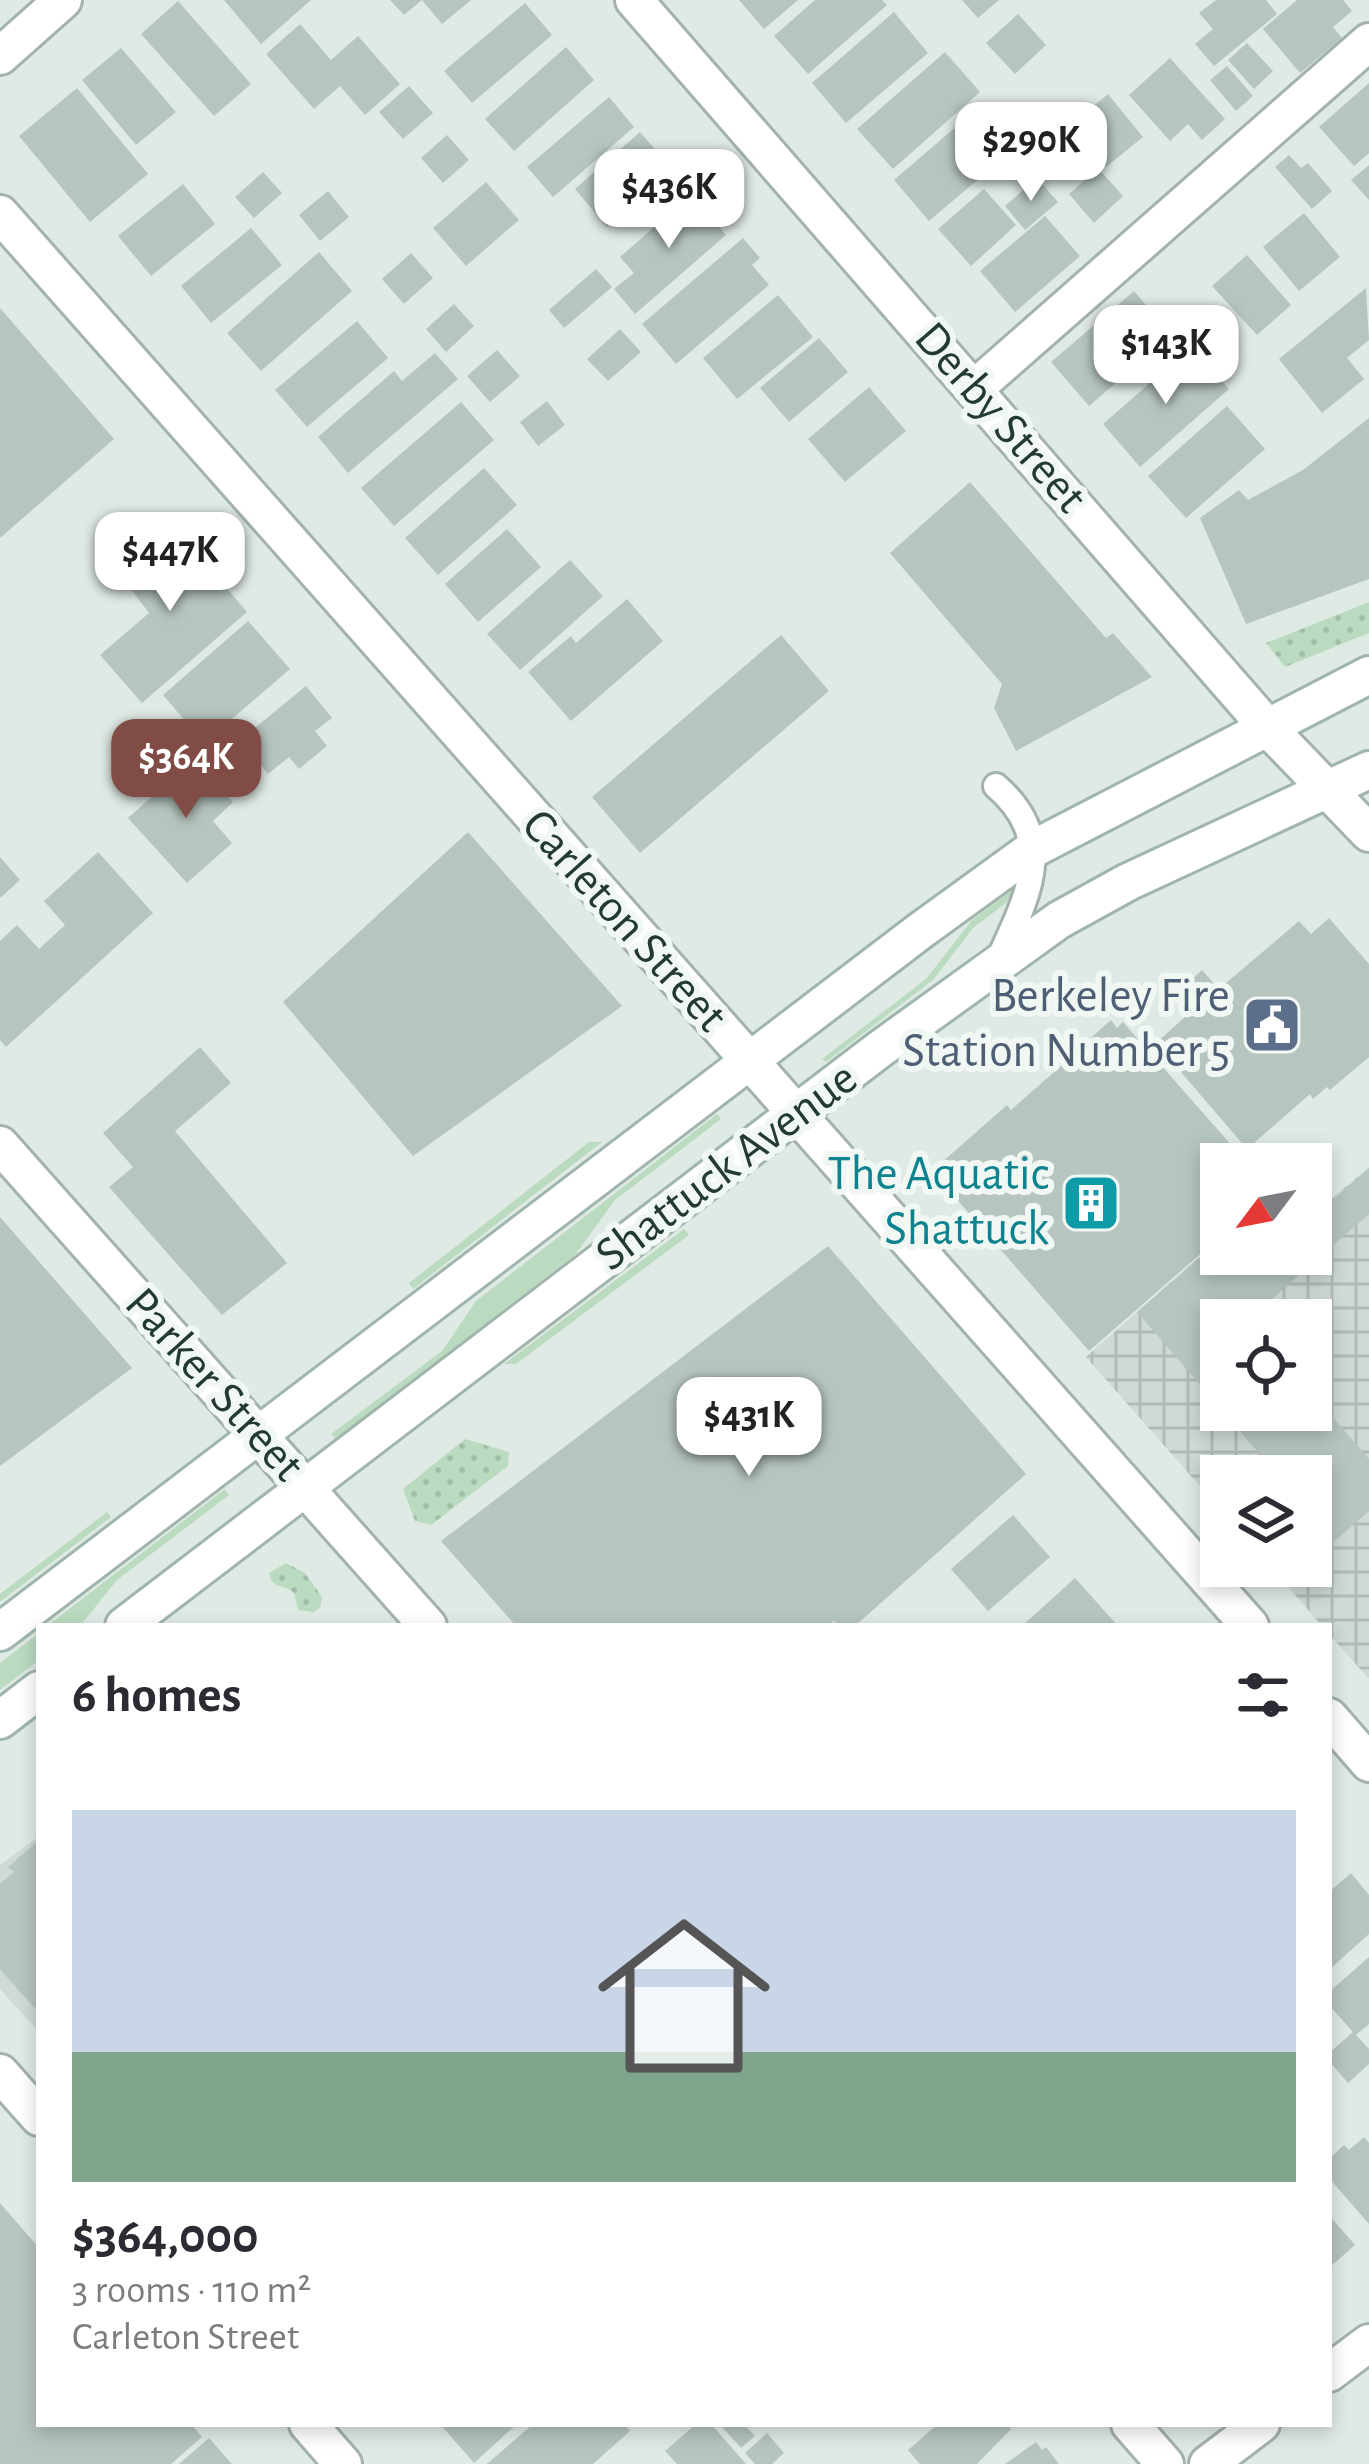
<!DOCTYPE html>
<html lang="en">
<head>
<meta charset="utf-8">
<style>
  body { margin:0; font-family:"Alegreya Sans",sans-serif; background:#f7f7f7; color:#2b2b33; height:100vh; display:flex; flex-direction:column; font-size:45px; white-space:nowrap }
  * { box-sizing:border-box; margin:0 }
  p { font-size:39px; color:#7c7c81 }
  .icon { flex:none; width:66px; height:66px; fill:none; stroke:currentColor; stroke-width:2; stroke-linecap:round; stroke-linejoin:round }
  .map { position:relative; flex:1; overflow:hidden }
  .side { position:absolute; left:36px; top:1623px; width:1296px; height:804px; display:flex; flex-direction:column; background:#fff; border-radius:0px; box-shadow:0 6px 18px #0003 }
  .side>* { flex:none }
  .needle { width:78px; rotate:238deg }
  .buttons { position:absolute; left:1200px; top:1143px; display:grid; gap:24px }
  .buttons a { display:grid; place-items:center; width:132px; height:132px; border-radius:0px; background:#fff; box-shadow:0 6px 18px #0003; font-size:60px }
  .price { position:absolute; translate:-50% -102px; padding:0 27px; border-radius:24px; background:#fff; color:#222; font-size:39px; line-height:78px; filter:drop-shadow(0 3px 6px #0008) }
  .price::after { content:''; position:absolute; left:50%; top:72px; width:36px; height:27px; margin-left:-18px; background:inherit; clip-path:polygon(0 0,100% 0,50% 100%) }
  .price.active { background:#814c46; color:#fff }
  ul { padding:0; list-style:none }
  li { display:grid; align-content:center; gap:24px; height:636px; padding:0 36px }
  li+li { border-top:3px solid #e1e1e2 }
  li span { display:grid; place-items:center; height:372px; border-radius:0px; color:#555 }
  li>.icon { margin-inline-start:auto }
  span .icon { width:216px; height:216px; fill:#fffc; stroke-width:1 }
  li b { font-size:51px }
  h2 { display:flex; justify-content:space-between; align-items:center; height:144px; padding:0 36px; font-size:51px }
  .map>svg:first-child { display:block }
</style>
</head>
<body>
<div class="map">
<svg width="1369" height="2464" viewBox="0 0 1369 2464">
  <defs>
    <pattern id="industrial-grid" width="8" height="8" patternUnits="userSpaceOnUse" patternTransform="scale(3)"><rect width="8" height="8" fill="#cfdad4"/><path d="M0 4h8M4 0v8" fill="none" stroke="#b1bcb6"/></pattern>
    <pattern id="garden-dots" width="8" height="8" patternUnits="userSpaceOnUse" patternTransform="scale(3)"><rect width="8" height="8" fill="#badbc0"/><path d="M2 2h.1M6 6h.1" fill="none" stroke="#a0bda5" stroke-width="1.8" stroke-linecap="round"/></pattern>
  </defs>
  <rect width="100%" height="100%" fill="#e0eae5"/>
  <path fill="#cfdad4" d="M 39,1836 L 39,2032 L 0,1989 L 0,1865 Z"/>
  <path fill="url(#industrial-grid)" fill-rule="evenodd" d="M 1369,1167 L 1369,1679 L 1329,1634 L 1329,1626 L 1322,1626 L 1270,1566 L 1311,1566 L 1311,1476 L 1221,1476 L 1221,1510 L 1086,1357 L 1221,1238 L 1221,1254 L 1311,1254 L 1311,1216 ZM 1221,1320 L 1311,1320 L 1311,1410 L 1221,1410 Z"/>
  <path fill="#badbc0" d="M 1012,890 L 1010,900 L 973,928 L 933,980 L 826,1062 L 822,1059 L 926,979 L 972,920 Z
    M 717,1114 L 721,1119 L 615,1200 L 575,1255 L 336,1439 L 331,1434 L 442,1351 L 476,1301 Z
    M 589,1142 L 602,1142 L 413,1289 L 409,1283 Z
    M 684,1229 L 689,1235 L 516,1364 L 504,1364 Z
    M 225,1489 L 229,1495 L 117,1580 L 80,1626 L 47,1626 Z
    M 107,1512 L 111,1517 L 0,1602 L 0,1594 Z
    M 39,1633 L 39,1660 L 0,1690 L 0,1663 Z"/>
  <path fill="url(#garden-dots)" d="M 1369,602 L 1369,633 L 1285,667 L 1266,643 Z
    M 465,1439 L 509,1452 L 508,1466 L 431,1525 L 415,1521 L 403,1489 Z
    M 286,1563 L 305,1573 L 322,1597 L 320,1608 L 314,1612 L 298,1610 L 294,1593 C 284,1583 272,1590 269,1573 Z"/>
  <path fill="#b6c5be" d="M 224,0 L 311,0 L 261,44 Z
    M 390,0 L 471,0 L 442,24 L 422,0 L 404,15 Z
    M 739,0 L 798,0 L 764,29 Z
    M 815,0 L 882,0 L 887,5 L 808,74 L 774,36 Z
    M 962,0 L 999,0 L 978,18 Z
    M 1216,0 L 1266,0 L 1277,14 L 1214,66 L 1195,44 L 1213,29 L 1199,13 Z
    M 1297,0 L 1343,0 L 1352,11 L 1333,27 L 1342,38 L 1300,73 L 1263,29 Z
    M 178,1 L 251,84 L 214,116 L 141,34 Z
    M 525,3 L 552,35 L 472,103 L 444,71 Z
    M 894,12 L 928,53 L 846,123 L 812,83 Z
    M 1018,14 L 1046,45 L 1015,74 L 986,43 Z
    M 300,24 L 331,60 L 358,36 L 400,84 L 365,115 L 340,86 L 314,109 L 266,54 Z
    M 1247,43 L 1273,71 L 1254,89 L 1228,60 Z
    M 566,47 L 594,80 L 514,151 L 485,119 Z
    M 121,48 L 176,112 L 136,145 L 82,80 Z
    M 945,52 L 980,92 L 893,169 L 857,129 Z
    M 1170,58 L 1225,119 L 1202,140 L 1188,124 L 1170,141 L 1129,95 Z
    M 1227,66 L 1253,96 L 1236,111 L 1210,80 Z
    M 1369,83 L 1369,153 L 1354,166 L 1319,127 Z
    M 409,86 L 433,113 L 403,139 L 379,112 Z
    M 77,88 L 148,174 L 90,222 L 19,136 Z
    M 1108,94 L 1143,137 L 1106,167 L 1070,125 Z
    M 609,97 L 634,127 L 553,197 L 527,167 Z
    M 972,113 L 1008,154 L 929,221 L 894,180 Z
    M 640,132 L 673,170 L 607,227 L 575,189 Z
    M 447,135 L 469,160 L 443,183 L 421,158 Z
    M 1289,155 L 1301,168 L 1308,163 L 1332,191 L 1312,209 L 1275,167 Z
    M 1369,165 L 1369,200 L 1351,180 Z
    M 1098,168 L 1123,196 L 1094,223 L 1069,194 Z
    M 263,172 L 282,193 L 254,218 L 235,197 Z
    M 1037,178 L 1058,202 L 1025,230 L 1005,206 Z
    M 486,182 L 519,220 L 466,266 L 433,228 Z
    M 183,184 L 215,224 L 151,276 L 118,236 Z
    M 698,189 L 716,209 L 709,215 L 726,235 L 635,314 L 614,289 L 634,273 L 620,257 Z
    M 984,189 L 1016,225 L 971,266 L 938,229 Z
    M 328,191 L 349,217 L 320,241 L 299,215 Z
    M 1304,213 L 1340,257 L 1299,291 L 1263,247 Z
    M 1045,216 L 1080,256 L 1015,312 L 980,271 Z
    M 251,228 L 282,265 L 211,323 L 181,286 Z
    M 743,238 L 760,258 L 752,265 L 769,285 L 676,364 L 642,324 Z
    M 319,252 L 352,291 L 261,371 L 227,333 Z
    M 411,253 L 433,278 L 404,304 L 382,279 Z
    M 1247,255 L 1291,305 L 1257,335 L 1212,286 Z
    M 596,269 L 612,287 L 564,328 L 549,310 Z
    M 1366,288 L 1369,340 L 1347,358 L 1364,379 L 1322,413 L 1279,359 Z
    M 1134,291 L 1172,335 L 1089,406 L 1051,362 Z
    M 778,295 L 813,337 L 737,399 L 703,358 Z
    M 454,304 L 474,326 L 446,352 L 426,329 Z
    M 0,308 L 114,439 L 0,538 Z
    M 357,321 L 388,358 L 307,427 L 275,390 Z
    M 620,329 L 641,352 L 608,381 L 587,359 Z
    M 819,338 L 848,372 L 789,422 L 760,388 Z
    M 1191,347 L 1229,389 L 1140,467 L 1103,424 Z
    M 497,350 L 520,376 L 490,402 L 467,376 Z
    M 435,353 L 458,379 L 348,473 L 318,437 L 394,371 L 402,381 Z
    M 869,387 L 906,431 L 845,482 L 808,439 Z
    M 547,401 L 565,425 L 538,446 L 520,422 Z
    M 461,402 L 494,440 L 394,526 L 361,488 Z
    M 1227,406 L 1265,449 L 1186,518 L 1148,476 Z
    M 1369,418 L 1369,579 L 1246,624 L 1200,518 L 1239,490 L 1248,500 L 1303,470 Z
    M 484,468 L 517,505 L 438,575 L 405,538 Z
    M 970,482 L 1106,638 L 1113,633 L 1152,677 L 1016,751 L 994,708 L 1002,684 L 890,553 Z
    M 173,526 L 247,612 L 142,703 L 100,655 L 149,613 L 117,571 Z
    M 507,529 L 541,567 L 478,622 L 445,584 Z
    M 570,560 L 603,596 L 520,670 L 487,634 Z
    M 627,599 L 663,641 L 571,721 L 528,672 L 571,636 L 576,643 Z
    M 248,621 L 290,669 L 204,743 L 163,695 Z
    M 781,635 L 829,691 L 640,853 L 592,797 Z
    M 306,686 L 332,718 L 315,731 L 327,746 L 299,769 L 289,757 L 268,774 L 240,740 Z
    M 194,759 L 233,802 L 213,821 L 232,843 L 187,883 L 128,818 Z
    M 468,832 L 622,1006 L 413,1156 L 283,1002 Z
    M 98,852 L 153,913 L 6,1047 L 0,1040 L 0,941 L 17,925 L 39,949 L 65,925 L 44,901 Z
    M 0,857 L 20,880 L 0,898 Z
    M 1329,918 L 1369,964 L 1369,1057 L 1330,1090 L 1327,1087 L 1313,1099 L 1310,1094 L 1247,1149 L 1156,1043 L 1195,1008 L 1180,990 L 1202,970 L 1219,989 L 1299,921 L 1311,934 Z
    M 1111,1020 L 1117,1028 L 1123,1022 L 1248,1164 L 1221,1164 L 1221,1236 L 1089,1351 L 932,1171 L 1007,1105 L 1011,1110 L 1069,1059 L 1071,1062 L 1087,1049 L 1084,1044 Z
    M 200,1047 L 231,1083 L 175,1131 L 287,1263 L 222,1315 L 109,1187 L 133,1167 L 103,1133 Z
    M 1369,1168 L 1369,1214 L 1248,1320 L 1221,1320 L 1221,1409 L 1137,1312 L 1221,1239 L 1221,1254 L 1311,1254 L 1311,1219 Z
    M 0,1217 L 132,1368 L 0,1466 Z
    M 828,1246 L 1026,1474 L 855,1626 L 838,1626 L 834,1621 L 828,1626 L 516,1626 L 441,1541 Z
    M 1311,1392 L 1369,1459 L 1369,1511 L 1335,1541 L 1311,1513 L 1311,1476 L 1279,1476 L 1221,1410 L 1311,1410 Z
    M 1013,1515 L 1050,1557 L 988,1611 L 951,1569 Z
    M 1075,1578 L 1118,1626 L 1022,1626 Z
    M 39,1840 L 39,2013 L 0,1969 L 0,1884 L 14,1872 L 8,1867 Z
    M 1351,1873 L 1369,1895 L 1369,1934 L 1329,1970 L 1329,1892 Z
    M 1369,1957 L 1369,2024 L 1356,2035 L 1369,2049 L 1369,2064 L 1348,2083 L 1329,2061 L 1329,2053 L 1353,2032 L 1329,2005 L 1329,1992 Z
    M 1364,2137 L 1369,2143 L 1369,2224 L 1329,2178 L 1329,2159 L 1344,2145 L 1349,2150 Z
    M 0,2203 L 39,2248 L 39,2424 L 191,2424 L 202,2437 L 171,2464 L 0,2464 Z
    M 1329,2215 L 1355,2245 L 1329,2268 Z
    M 440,2424 L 517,2424 L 474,2463 Z
    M 533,2424 L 624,2424 L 630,2431 L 593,2464 L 487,2464 Z
    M 696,2424 L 711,2424 L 746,2464 L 677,2464 L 665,2451 Z
    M 726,2424 L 744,2424 L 755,2436 L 741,2448 L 722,2427 Z
    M 938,2424 L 1007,2424 L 1011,2429 L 977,2464 L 920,2464 L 908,2450 Z
    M 767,2433 L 784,2453 L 772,2464 L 755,2464 L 745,2453 Z
    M 209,2438 L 232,2464 L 179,2464 Z
    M 1036,2442 L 1042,2450 L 1046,2447 L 1059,2464 L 1005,2464 Z"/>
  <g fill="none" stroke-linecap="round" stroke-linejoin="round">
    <g stroke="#a3b2ab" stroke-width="30">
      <path id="lane" d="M 996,786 C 1059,841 1027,897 999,959"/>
    </g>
    <g stroke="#a3b2ab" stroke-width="42">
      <path id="street" d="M 634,0 L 1267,727 L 1369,833
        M 0,56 L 63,0
        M 0,214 L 1250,1626
        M 974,389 L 1369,42
        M 0,1145 L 428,1626
        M 1329,1717 L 1369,1763
        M 0,2073 L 39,2117
        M 1329,2373 L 1369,2343
        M 308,2424 L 343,2464
        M 1130,2424 L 1165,2464
        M 1208,2464 L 1261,2424"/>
    </g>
    <g stroke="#a0b6ac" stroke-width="42">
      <path id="secondary" d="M 124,1626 L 880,1049 L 1059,920 L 1128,882 L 1369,770
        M 0,1632 L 920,931 L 1033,849 L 1369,675
        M 0,1720 L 39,1690"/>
    </g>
    <use href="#lane" stroke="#fff" stroke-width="24"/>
    <use href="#street" stroke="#fff" stroke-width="36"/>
    <use href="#secondary" stroke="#fff" stroke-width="36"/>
  </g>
  <defs>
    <g id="civic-square" transform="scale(3)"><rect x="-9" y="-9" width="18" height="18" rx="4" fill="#5c6f8a" stroke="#f1f7f3"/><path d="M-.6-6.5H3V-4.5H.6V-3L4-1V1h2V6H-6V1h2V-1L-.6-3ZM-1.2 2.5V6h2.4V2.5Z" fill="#fff"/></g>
    <g id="building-square" transform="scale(3)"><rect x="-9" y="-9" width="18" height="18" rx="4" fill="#0f9aa8" stroke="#f1f7f3"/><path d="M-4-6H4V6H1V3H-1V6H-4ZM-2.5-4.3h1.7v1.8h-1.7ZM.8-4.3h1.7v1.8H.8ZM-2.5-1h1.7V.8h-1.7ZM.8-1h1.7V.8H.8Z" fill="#fff"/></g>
  </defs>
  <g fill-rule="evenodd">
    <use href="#civic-square" x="1272" y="1025"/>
    <use href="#building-square" x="1091" y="1203"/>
  </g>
  <g text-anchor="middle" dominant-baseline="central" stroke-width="12" stroke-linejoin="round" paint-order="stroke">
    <g font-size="48" fill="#223a31" stroke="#f1f7f3">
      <text transform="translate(1000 418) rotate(49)">Derby Street</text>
      <text transform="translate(624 921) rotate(48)">Carleton Street</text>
      <text transform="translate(727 1167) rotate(-37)">Shattuck Avenue</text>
      <text transform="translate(214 1385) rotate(48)">Parker Street</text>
    </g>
    <g font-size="48" fill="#4e5e75" stroke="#f1f7f3" text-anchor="end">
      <text x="1230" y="997">Berkeley Fire<tspan x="1230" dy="55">Station Number 5</tspan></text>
    </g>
    <g font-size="48" fill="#0d838f" stroke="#f1f7f3" text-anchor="end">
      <text x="1049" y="1175">The Aquatic<tspan x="1049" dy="55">Shattuck</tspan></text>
    </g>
  </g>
</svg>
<div class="buttons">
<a><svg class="needle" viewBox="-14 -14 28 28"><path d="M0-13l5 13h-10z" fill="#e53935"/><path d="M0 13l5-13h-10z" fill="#7c7c81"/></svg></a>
<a><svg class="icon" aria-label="locate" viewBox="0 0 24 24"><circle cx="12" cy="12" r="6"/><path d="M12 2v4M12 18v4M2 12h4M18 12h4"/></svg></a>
<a><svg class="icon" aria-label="layers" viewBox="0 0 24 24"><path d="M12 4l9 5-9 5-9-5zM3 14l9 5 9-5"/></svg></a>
</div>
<b class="price" style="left:1031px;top:204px">$290K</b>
<b class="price" style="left:669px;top:251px">$436K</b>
<b class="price" style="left:1166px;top:407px">$143K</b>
<b class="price" style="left:170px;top:614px">$447K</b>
<b class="price active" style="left:186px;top:821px">$364K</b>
<b class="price" style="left:749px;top:1479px">$431K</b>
<section class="side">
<h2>6 homes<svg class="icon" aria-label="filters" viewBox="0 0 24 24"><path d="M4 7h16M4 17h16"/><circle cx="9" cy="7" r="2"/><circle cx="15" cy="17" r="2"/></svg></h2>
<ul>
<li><span style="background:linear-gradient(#c9d6e8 65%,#7fa58c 0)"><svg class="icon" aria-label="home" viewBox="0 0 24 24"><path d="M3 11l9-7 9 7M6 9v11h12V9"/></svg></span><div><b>$364,000</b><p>3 rooms · 110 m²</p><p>Carleton Street</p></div></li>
</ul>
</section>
</div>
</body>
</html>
